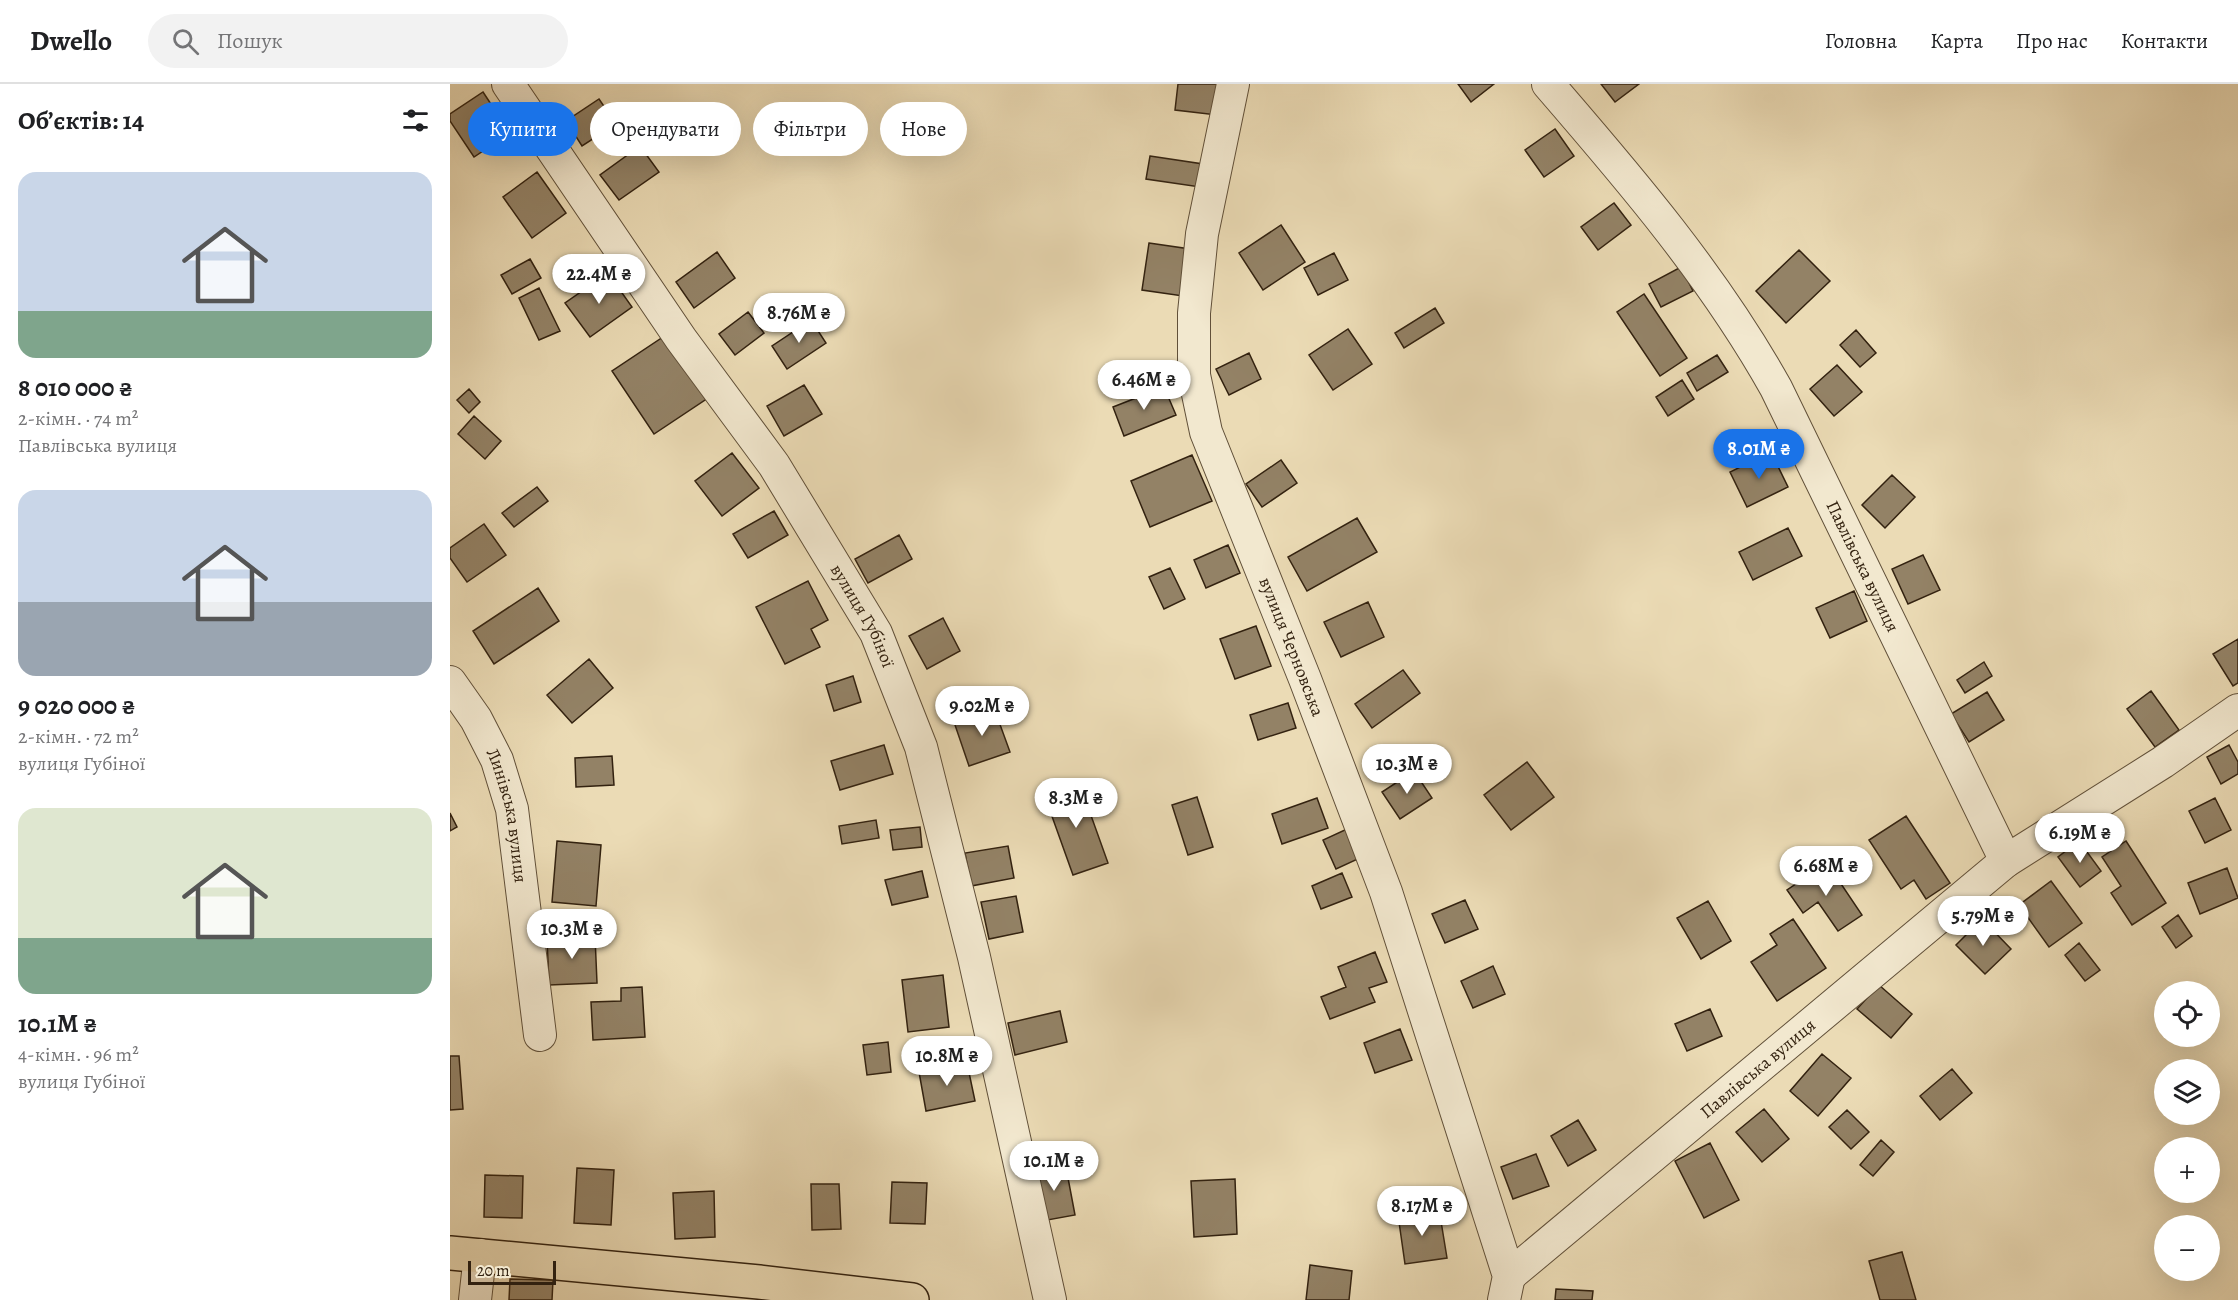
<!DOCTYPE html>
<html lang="uk">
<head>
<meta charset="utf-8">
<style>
  body { margin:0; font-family:Alegreya,serif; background:#f2f2f2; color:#202124; height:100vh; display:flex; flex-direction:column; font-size:22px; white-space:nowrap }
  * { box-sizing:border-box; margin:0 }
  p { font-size:20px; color:#757577 }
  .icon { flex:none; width:33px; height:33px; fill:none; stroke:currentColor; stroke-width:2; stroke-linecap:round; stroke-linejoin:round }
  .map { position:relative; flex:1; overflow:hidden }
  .drawer { display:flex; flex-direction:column; background:#fff; width:450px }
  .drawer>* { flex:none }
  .top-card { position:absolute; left:18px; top:18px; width:570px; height:54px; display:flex; gap:12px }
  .fabs { position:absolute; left:1704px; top:897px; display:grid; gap:12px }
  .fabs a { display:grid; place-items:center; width:66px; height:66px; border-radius:50%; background:#fff; box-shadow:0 6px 24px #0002; font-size:30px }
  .scale { position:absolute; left:18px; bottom:15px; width:88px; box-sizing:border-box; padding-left:6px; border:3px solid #332210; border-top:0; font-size:16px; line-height:21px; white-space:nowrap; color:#332210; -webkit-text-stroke:4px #f2e8cf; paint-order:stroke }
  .price { position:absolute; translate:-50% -51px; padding:0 14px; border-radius:21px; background:#fff; color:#222; font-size:20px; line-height:39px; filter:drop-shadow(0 2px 3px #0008) }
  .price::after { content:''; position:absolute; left:50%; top:36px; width:18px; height:14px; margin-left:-9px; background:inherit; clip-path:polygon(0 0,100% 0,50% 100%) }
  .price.on { background:#1a73e8; color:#fff }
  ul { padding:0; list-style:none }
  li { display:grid; align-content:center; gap:12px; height:318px; padding:0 18px }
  li span { display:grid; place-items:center; height:186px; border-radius:18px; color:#555 }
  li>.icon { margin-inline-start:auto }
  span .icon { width:108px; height:108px; fill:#fffc; stroke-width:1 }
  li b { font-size:26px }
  h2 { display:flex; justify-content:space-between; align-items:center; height:72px; padding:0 18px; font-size:26px }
  .chip { padding:0 21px; border-radius:27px; background:#fff; box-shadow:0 6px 24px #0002; font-size:21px; line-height:54px }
  .chip.on { background:#1a73e8; color:#fff }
  header { display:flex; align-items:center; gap:36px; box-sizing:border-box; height:84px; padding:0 30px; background:#fff; border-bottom:2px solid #e0e0e0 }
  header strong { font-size:28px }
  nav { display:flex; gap:33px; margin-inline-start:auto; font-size:21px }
  .search { width:420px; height:54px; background:#f2f2f2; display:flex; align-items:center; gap:15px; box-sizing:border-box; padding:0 21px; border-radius:33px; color:#757577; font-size:22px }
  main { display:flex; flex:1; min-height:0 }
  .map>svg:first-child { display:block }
</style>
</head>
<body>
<header>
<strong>Dwello</strong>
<div class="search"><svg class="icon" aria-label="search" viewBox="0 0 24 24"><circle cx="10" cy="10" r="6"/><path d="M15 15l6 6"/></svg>Пошук</div>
<nav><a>Головна</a><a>Карта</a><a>Про нас</a><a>Контакти</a></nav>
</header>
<main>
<section class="drawer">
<h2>Об’єктів: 14<svg class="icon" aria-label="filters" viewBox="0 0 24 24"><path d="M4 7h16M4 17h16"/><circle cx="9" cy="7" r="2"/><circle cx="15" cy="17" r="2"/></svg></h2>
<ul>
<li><span style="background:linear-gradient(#c9d6e8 75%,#7fa58c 0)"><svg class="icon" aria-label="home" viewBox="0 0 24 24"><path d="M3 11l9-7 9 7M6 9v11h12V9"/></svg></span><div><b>8 010 000 ₴</b><p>2-кімн. · 74 m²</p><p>Павлівська вулиця</p></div></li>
<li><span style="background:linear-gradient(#c9d6e8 60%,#9aa5b1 0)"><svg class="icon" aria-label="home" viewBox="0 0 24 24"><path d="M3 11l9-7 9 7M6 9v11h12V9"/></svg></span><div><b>9 020 000 ₴</b><p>2-кімн. · 72 m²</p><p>вулиця Губіної</p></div></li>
<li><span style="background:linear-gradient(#dfe7d0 70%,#7fa58c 0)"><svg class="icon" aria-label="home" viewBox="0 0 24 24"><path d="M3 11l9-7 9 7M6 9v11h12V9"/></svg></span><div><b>10.1M ₴</b><p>4-кімн. · 96 m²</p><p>вулиця Губіної</p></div></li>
</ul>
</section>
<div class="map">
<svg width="1788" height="1216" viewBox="0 0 1788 1216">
  <rect width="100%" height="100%" fill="#ebdbb5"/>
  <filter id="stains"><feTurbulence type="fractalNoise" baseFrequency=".00333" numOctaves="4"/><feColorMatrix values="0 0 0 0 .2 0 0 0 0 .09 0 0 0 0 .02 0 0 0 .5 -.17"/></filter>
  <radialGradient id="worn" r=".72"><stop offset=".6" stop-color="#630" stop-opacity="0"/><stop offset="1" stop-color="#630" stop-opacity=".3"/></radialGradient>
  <path fill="#938266" stroke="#332210" stroke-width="1.5" d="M 728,0 L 770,0 L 767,31 L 725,26 Z
    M 1008,0 L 1044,0 L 1021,18 Z
    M 1151,0 L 1189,0 L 1165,18 Z
    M 33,8 L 60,49 L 24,73 L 0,37 L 0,30 Z
    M 149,15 L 166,40 L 132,62 L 116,37 Z
    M 1105,45 L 1124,72 L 1094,93 L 1075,66 Z
    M 190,62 L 209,88 L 169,116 L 150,91 Z
    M 700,72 L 753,80 L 750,103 L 696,95 Z
    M 87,88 L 116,129 L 82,154 L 53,113 Z
    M 1164,119 L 1181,141 L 1148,166 L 1131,143 Z
    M 831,141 L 855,178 L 813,206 L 789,169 Z
    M 699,159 L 740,165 L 733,212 L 692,206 Z
    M 1349,166 L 1380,197 L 1336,239 L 1306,207 Z
    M 267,168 L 285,194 L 244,224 L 226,198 Z
    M 884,169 L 898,196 L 868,211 L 854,184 Z
    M 80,175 L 91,194 L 62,210 L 51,191 Z
    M 1231,183 L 1243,207 L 1211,223 L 1199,200 Z
    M 158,189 L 182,223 L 140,253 L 115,219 Z
    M 89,204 L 110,247 L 89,256 L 69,214 Z
    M 1194,210 L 1237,274 L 1210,292 L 1167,228 Z
    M 985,224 L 994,239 L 954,264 L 945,249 Z
    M 298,228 L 314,249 L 285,271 L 269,250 Z
    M 361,236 L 376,259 L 337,285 L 322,262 Z
    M 898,245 L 922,280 L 883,306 L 859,271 Z
    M 1406,246 L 1426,269 L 1410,283 L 1390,261 Z
    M 216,251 L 258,314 L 204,350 L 162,287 Z
    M 799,269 L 811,295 L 779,311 L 766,285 Z
    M 1267,271 L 1278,288 L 1247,307 L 1237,289 Z
    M 1387,281 L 1412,308 L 1384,332 L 1360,305 Z
    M 1232,296 L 1244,315 L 1218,332 L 1206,313 Z
    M 354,301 L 372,330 L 334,352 L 317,322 Z
    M 714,303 L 726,331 L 674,352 L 663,323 Z
    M 19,305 L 30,318 L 19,329 L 7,316 Z
    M 24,332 L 51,357 L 35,375 L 8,350 Z
    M 1321,368 L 1338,403 L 1297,423 L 1280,388 Z
    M 282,369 L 309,404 L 272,432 L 245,397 Z
    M 742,371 L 762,417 L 700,443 L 681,397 Z
    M 831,376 L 847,399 L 812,423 L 796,400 Z
    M 1442,391 L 1465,413 L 1435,444 L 1412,421 Z
    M 87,403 L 98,417 L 64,443 L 52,429 Z
    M 324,427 L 338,451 L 298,474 L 283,450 Z
    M 907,434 L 927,468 L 857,507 L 838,473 Z
    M 34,440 L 56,471 L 17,498 L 0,474 L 0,464 Z
    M 1338,444 L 1352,472 L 1303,496 L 1289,468 Z
    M 449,451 L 462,475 L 418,499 L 405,475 Z
    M 778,461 L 790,489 L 756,504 L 744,476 Z
    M 1473,471 L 1490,506 L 1458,520 L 1442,485 Z
    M 720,484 L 735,515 L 714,525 L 699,493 Z
    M 358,497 L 378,536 L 361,545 L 370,563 L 335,580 L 306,523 Z
    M 88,504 L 109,537 L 44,580 L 23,547 Z
    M 1404,507 L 1417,537 L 1380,554 L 1366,524 Z
    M 918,518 L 934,553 L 891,573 L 874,538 Z
    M 493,534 L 510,567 L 477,585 L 459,552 Z
    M 806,542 L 821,582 L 785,595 L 770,555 Z
    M 1788,555 L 1788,599 L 1783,602 L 1763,570 Z
    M 139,575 L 163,604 L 122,639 L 97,611 Z
    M 1534,578 L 1542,592 L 1515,609 L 1507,596 Z
    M 953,586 L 970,609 L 922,644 L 905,620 Z
    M 403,592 L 411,618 L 384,627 L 376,601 Z
    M 1701,607 L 1729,646 L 1705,663 L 1677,625 Z
    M 1537,608 L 1554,636 L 1519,658 L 1501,630 Z
    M 838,619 L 846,644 L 808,656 L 800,631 Z
    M 544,624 L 560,668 L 519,682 L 504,638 Z
    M 434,661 L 443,690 L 390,706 L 381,677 Z
    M 1779,661 L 1788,678 L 1788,690 L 1771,700 L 1757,673 Z
    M 162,672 L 164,701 L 126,703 L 125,674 Z
    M 1077,678 L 1104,713 L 1061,746 L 1034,711 Z
    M 964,687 L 982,714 L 950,735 L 932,708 Z
    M 629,698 L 658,779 L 623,791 L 594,710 Z
    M 747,713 L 763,763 L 738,771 L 722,721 Z
    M 867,714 L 878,744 L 832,760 L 822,730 Z
    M 1765,714 L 1781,746 L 1755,759 L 1739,727 Z
    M 0,729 L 7,743 L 0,747 Z
    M 1456,732 L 1500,799 L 1476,815 L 1464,796 L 1451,805 L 1419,756 Z
    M 426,736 L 429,754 L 392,760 L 389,742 Z
    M 470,743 L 472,763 L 443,766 L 440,746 Z
    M 897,745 L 910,774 L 886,785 L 873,756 Z
    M 107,757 L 151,761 L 146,822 L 102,818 Z
    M 1629,757 L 1651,787 L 1630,803 L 1608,773 Z
    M 1676,757 L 1716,819 L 1682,841 L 1661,809 L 1671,802 L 1652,773 Z
    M 558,762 L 564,794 L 521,802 L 515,769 Z
    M 1377,779 L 1412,831 L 1388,847 L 1368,818 L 1353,829 L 1337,806 Z
    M 1777,784 L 1788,814 L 1750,830 L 1738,799 Z
    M 472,787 L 478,813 L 442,821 L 435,796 Z
    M 892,789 L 902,813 L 871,825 L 862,802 Z
    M 1601,797 L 1632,839 L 1599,863 L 1569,821 Z
    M 566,812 L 573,848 L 539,855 L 531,818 Z
    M 1015,816 L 1028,845 L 995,859 L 982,830 Z
    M 1258,817 L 1281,857 L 1251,875 L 1227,834 Z
    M 1728,831 L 1742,852 L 1726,864 L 1712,843 Z
    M 1343,835 L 1376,884 L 1327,917 L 1301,878 L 1327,861 L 1320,850 Z
    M 1532,835 L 1561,865 L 1535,890 L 1506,861 Z
    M 145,852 L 147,899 L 99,901 L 97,854 Z
    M 1629,859 L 1650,886 L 1635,897 L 1615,871 Z
    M 925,868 L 937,898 L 919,904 L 925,918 L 880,935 L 871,913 L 896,903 L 888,883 Z
    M 1043,882 L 1055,910 L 1023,924 L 1011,897 Z
    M 493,891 L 499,943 L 458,948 L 452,896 Z
    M 1429,901 L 1462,930 L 1441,954 L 1407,925 Z
    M 192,903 L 195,953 L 143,956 L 141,918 L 171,917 L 171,904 Z
    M 1260,925 L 1272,952 L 1237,967 L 1225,940 Z
    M 610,927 L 617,958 L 565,971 L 558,939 Z
    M 950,945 L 962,976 L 925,989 L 914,959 Z
    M 438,958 L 441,988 L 417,991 L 413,961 Z
    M 1372,970 L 1401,994 L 1368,1032 L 1340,1007 Z
    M 0,972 L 9,972 L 13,1025 L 0,1026 Z
    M 517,979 L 525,1017 L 476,1027 L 469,988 Z
    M 1502,985 L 1522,1009 L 1490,1036 L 1470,1012 Z
    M 1314,1025 L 1339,1055 L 1312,1078 L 1286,1048 Z
    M 1397,1026 L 1419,1048 L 1401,1065 L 1379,1043 Z
    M 1128,1036 L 1146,1066 L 1118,1082 L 1101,1052 Z
    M 1431,1056 L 1444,1068 L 1423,1092 L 1410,1081 Z
    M 1260,1059 L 1289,1116 L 1254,1134 L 1225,1077 Z
    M 1086,1070 L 1099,1102 L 1063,1115 L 1051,1083 Z
    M 615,1078 L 625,1131 L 592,1137 L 582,1084 Z
    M 127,1084 L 164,1086 L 161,1141 L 124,1139 Z
    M 35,1091 L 73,1092 L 72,1134 L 34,1133 Z
    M 785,1095 L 787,1150 L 744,1153 L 741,1097 Z
    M 442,1098 L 477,1099 L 475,1140 L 440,1139 Z
    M 361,1100 L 389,1100 L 391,1145 L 362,1146 Z
    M 264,1107 L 265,1153 L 225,1155 L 223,1109 Z
    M 989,1125 L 997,1174 L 955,1180 L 948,1131 Z
    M 1452,1168 L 1466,1216 L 1430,1216 L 1419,1177 Z
    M 860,1181 L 902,1187 L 899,1216 L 856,1216 Z
    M 60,1195 L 103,1196 L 102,1216 L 59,1216 Z
    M 1106,1205 L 1143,1207 L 1142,1216 L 1105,1216 Z"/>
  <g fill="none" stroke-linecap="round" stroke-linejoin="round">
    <g stroke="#615039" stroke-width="34">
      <g id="minor">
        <path id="s1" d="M 58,0 L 231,255 L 324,381 L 426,549 L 471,663 L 524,873 L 600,1216"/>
        <path id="s2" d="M 783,0 L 752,150 L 744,229 L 744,291 L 756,348 L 855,595 L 936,808 L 1059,1192 L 1054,1216"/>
        <path id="s3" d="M 1098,0 C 1181,96 1264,193 1326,304 L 1556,777"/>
        <path id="s4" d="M 0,598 L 26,635 L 47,676 L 62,725 L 90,951"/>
        <path id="s5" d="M 1059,1192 L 1556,777 L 1713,678 L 1788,626"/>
        <path d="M 25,1216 L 30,1171"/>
      </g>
    </g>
    <g stroke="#332210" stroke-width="36">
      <path id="major" d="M 0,1169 L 309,1198 L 462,1216"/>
    </g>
    <use href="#minor" stroke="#f2e8cf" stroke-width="32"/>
    <use href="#major" stroke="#ebdbb5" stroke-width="33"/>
  </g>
  <g text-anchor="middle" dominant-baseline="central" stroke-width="4.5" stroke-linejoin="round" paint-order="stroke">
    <g font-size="18" fill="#332210" stroke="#f2e8cf">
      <text stroke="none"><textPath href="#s3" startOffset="579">Павлівська вулиця</textPath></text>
      <text stroke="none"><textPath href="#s1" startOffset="640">вулиця Губіної</textPath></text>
      <text stroke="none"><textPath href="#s2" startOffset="584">вулиця Черновська</textPath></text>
      <text stroke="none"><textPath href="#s4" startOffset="148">Линівська вулиця</textPath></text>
      <text stroke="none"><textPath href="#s5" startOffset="324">Павлівська вулиця</textPath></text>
    </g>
  </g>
  <rect width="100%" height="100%" filter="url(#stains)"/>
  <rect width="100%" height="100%" fill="url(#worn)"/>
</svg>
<div class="fabs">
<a><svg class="icon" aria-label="locate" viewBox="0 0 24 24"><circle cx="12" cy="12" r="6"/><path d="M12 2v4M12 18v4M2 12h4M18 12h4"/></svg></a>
<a><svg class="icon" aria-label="layers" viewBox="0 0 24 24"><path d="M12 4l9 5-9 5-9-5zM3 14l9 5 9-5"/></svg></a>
<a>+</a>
<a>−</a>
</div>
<div class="scale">20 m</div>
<b class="price" style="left:149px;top:221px">22.4M ₴</b>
<b class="price" style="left:349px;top:260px">8.76M ₴</b>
<b class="price" style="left:694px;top:327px">6.46M ₴</b>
<b class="price on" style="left:1309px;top:396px">8.01M ₴</b>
<b class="price" style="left:532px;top:653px">9.02M ₴</b>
<b class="price" style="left:957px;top:711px">10.3M ₴</b>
<b class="price" style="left:626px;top:745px">8.3M ₴</b>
<b class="price" style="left:1630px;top:780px">6.19M ₴</b>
<b class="price" style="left:1376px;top:813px">6.68M ₴</b>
<b class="price" style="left:1533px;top:863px">5.79M ₴</b>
<b class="price" style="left:122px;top:876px">10.3M ₴</b>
<b class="price" style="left:497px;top:1003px">10.8M ₴</b>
<b class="price" style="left:604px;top:1108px">10.1M ₴</b>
<b class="price" style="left:972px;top:1153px">8.17M ₴</b>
<div class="top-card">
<a class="chip on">Купити</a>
<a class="chip">Орендувати</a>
<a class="chip">Фільтри</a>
<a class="chip">Нове</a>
</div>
</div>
</main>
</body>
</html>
